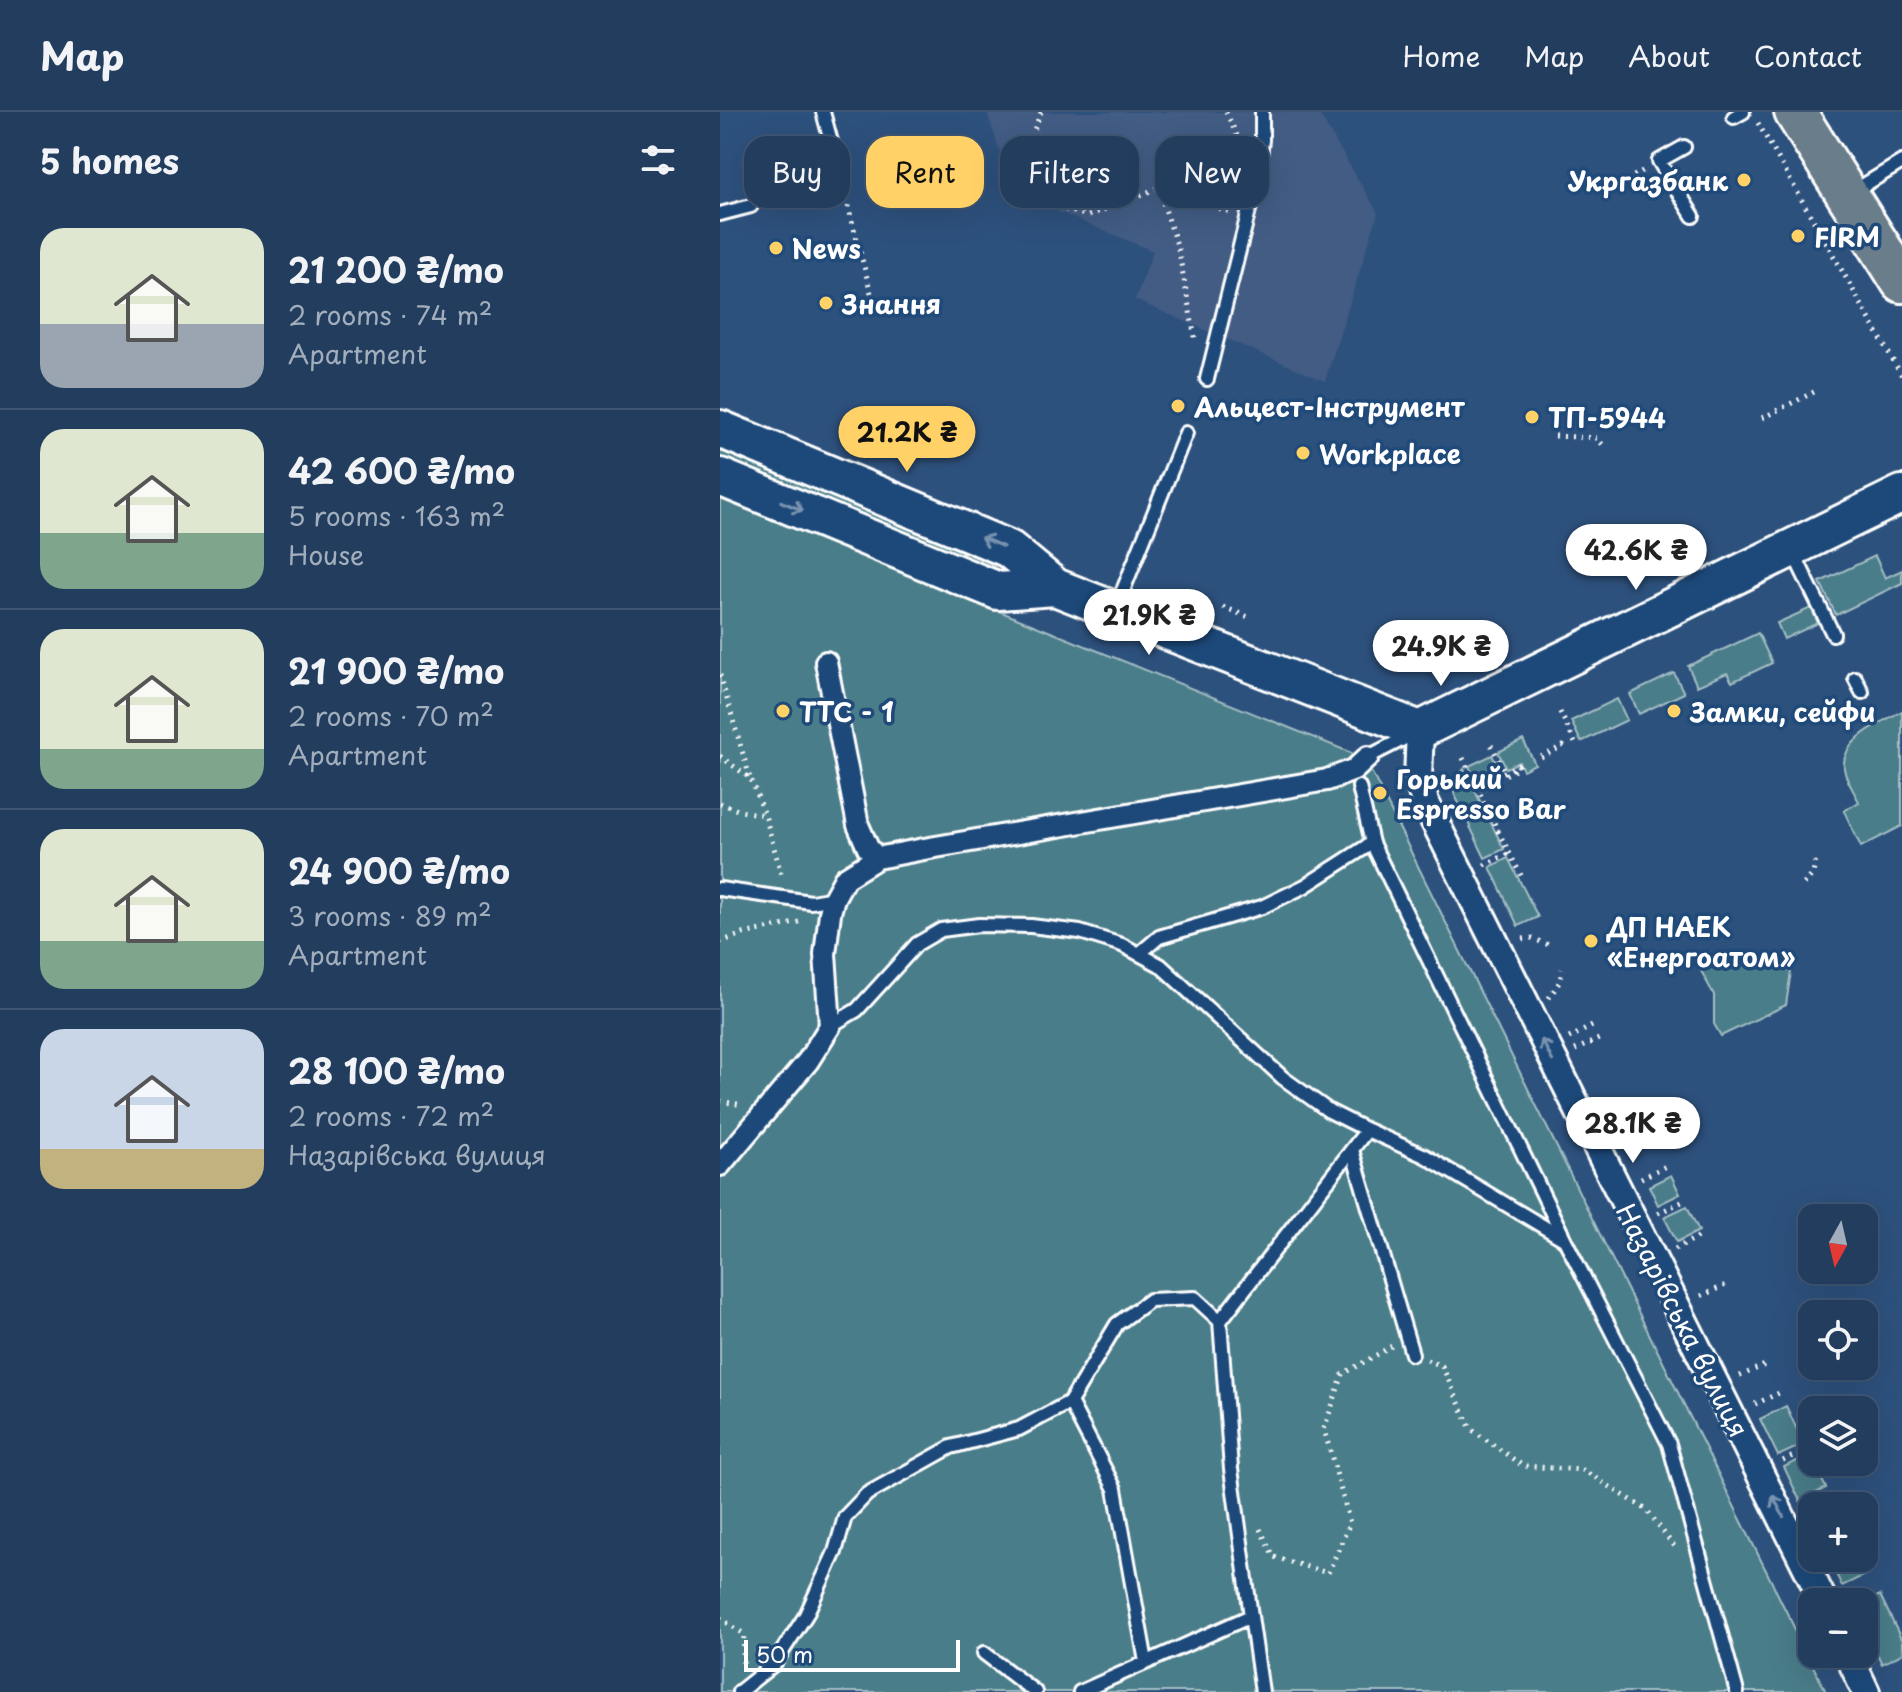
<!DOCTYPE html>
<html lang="en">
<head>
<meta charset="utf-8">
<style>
  body { margin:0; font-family:"Playpen Sans",sans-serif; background:#2e4867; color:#f1f3f6; height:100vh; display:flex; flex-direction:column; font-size:30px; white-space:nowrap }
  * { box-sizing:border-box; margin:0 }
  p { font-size:26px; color:#a2aebc }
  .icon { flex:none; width:44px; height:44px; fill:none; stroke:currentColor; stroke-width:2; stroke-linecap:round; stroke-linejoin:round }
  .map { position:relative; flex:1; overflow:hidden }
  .sheet { display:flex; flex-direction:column; background:#223d5e; width:720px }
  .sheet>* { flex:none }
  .top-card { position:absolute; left:24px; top:24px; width:760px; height:72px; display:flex; gap:16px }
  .needle { width:52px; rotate:188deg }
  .tools { position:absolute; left:1078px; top:1092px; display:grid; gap:16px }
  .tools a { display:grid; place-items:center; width:80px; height:80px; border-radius:16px; background:#223d5e; box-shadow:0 8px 32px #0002,0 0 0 2px #3f5673; font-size:40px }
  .scale { position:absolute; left:24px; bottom:20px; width:216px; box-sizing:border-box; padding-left:8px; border:4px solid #fff; border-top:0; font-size:22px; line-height:28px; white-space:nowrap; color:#fff; -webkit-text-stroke:6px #1f4a7a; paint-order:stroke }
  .price { position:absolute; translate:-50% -68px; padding:0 18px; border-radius:28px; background:#fff; color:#222; font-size:26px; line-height:52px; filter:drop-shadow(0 2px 4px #0008) }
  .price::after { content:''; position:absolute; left:50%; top:48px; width:24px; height:18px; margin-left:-12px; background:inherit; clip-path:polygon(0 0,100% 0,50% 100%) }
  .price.on { background:#ffd166; color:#111 }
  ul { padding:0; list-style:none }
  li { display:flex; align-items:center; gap:24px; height:200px; padding:0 40px }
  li+li { border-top:2px solid #3f5673 }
  li span { display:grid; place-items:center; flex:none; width:224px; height:160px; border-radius:24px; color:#555 }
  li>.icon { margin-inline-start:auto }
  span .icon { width:96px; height:96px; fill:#fffc; stroke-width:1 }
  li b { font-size:34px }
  h2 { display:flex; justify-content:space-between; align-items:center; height:96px; padding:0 40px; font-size:34px }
  .tag { padding:0 28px; border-radius:24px; background:#223d5e; box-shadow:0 8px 32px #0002,0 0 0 2px #3f5673; font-size:28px; line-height:72px }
  .tag.on { background:#ffd166; color:#111 }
  header { display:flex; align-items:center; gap:48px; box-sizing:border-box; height:112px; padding:0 40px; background:#223d5e; border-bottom:2px solid #3f5673 }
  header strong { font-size:38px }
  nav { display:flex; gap:44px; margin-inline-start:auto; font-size:28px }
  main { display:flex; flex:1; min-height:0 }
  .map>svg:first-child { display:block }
</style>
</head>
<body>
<header>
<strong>Map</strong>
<nav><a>Home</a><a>Map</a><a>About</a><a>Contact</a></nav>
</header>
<main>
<section class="sheet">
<h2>5 homes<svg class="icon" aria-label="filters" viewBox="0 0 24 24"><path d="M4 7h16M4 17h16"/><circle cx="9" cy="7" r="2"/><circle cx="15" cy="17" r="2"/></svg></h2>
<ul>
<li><span style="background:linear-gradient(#dfe7d0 60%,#9aa5b1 0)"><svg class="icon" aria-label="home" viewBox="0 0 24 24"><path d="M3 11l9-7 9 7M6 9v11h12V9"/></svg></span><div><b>21 200 ₴/mo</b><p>2 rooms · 74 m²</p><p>Apartment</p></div></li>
<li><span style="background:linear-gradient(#dfe7d0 65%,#7fa58c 0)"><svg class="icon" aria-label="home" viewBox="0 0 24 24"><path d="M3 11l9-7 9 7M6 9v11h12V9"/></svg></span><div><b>42 600 ₴/mo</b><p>5 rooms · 163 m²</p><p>House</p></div></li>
<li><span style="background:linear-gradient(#dfe7d0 75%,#7fa58c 0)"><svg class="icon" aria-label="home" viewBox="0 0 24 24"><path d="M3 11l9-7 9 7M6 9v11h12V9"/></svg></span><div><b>21 900 ₴/mo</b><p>2 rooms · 70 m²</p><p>Apartment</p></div></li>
<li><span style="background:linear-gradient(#dfe7d0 70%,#7fa58c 0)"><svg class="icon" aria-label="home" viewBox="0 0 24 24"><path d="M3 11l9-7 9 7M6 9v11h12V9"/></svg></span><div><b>24 900 ₴/mo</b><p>3 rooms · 89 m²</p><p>Apartment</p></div></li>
<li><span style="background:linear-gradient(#c9d6e8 75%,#c2b280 0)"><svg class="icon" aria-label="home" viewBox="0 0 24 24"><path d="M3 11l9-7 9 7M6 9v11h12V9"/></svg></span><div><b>28 100 ₴/mo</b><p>2 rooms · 72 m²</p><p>Назарівська вулиця</p></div></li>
</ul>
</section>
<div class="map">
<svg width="1182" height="1580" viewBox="0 0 1182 1580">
  <rect width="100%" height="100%" fill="#2d517d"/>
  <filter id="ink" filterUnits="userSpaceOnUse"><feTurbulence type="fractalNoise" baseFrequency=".0125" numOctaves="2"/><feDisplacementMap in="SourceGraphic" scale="16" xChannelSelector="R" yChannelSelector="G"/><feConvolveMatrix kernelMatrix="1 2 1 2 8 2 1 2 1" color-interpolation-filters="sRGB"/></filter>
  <g filter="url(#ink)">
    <path fill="#425c84" d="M 267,0 L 598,0 L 658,101 L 605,269 L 415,188 L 433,139 L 293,81 Z"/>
    <path fill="#4a7d89" stroke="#a4bec4" stroke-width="2" d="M 0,335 L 262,442 L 281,463 L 0,357 Z
      M 0,387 L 632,641 L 652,661 L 1106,1580 L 0,1580 Z
      M 1155,444 L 1165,466 L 1182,458 L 1182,471 L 1116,503 L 1100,470 Z
      M 1091,496 L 1098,511 L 1064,527 L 1057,511 Z
      M 1038,521 L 1052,551 L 1012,570 L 1007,561 L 977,574 L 968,554 Z
      M 954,561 L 964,581 L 919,602 L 910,582 Z
      M 897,587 L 907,608 L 861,630 L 851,609 Z
      M 1182,599 L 1182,714 L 1141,735 L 1124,699 L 1139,690 C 1135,681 1128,671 1125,661 C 1116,629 1161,611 1182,599 Z
      M 803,628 L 815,652 L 803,658 L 799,650 L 786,656 L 778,640 Z
      M 772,643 L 780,658 L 768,664 L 772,672 L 761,678 L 749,654 Z
      M 744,657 L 784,737 L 765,746 L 734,681 L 736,666 Z
      M 788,746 L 818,805 L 798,814 L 770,755 Z
      M 998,847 L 1071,859 L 1066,893 L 1001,924 L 994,912 L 994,883 L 980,857 Z
      M 951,1063 L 960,1082 L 938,1093 L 929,1074 Z
      M 967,1094 L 979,1119 L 957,1130 L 944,1105 Z
      M 1066,1294 L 1084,1332 L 1058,1344 L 1040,1307 Z
      M 1090,1343 L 1106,1376 L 1080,1389 L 1064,1355 Z
      M 1108,1446 L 1141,1446 L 1149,1461 L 1122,1474 Z
      M 1160,1483 L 1182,1529 L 1182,1542 L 1162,1552 L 1144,1515 L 1144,1491 Z"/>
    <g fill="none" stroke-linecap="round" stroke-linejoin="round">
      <g stroke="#fff" stroke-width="18">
        <path id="service" d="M 1014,5 L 1023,0
          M 964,35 L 939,49 L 973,104
          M 98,79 L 122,70 L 103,0
          M 1131,81 L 1182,50
          M 0,102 L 31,94
          M 487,267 L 538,62 L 542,28 L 542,0
          M 1072,438 L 1113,522
          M 396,496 L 466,321
          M 1135,566 L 1142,580
          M 648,645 L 693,622
          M 639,675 L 652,731 L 845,1128 L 949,1332 L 1017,1580
          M 0,777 L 91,790 L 114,786
          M 419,842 L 439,825 L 542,795 L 585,774 L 652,731
          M 110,914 L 137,898 L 197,832 L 221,818 L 259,813 L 311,814 L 360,820 L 402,833 L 440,853 L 563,966 L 609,999 L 647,1018 L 500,1209 L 511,1357 L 531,1504 L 360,1580
          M 647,1018 L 705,1044 L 844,1127
          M 632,1038 L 692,1242
          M 350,1290 L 395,1377 L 426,1550
          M 531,1504 L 542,1580
          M 264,1541 L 315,1580
          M 19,1580 L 54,1552 L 86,1503 L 115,1440 L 125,1405 L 147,1382 L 231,1335 L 299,1317 L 350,1290 L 397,1212 L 430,1188 L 475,1186 L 500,1209"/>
      </g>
      <g stroke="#fff" stroke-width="26">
        <path id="pedestrian" d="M 106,550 L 138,713 L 148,736 L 157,746
          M 0,1053 L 88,949 L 110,914 L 105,842 L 110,801 L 114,786 L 125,766 L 157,746 L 204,737 L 607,668 L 634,658 L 648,645"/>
      </g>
      <g stroke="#fff" stroke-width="32">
        <path id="minor" d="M 700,618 L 698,666 L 705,690 L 1104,1490
          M 1128,1542 L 1146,1580"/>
      </g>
      <g stroke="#fff" stroke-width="42">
        <path id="secondary" d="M 0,317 L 289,437 L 335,475 L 700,618 L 1182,382
          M 0,365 L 278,479 L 335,475"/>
      </g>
      <g stroke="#fff" stroke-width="46">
        <path id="primary" d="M 1075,0 L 1182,170"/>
      </g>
      <path stroke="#fff" stroke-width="5" stroke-dasharray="2 6" stroke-linecap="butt" d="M 321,0 L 314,18 L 347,98 L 368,104 L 438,76 L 457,62 L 521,37
        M 506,0 L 521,32
        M 1038,11 L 1182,264
        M 409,65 L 417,85
        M 907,68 L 924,58
        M 438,76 L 458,136 L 475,226
        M 439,76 L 509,100
        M 126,86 L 156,200
        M 1042,306 L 1098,278
        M 835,324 L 877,326 L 883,333
        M 503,495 L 531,506
        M 0,563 L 30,666
        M 840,600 L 856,633
        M 771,633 L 784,659
        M 0,644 L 31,667 L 45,703 L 62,765
        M 821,645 L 843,634 L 845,637
        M 743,646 L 778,719 L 781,718
        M 798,653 L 799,656 L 773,669 L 772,666 Z
        M 0,691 L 20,699 L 45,703
        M 778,719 L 802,765 L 804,764
        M 764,753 L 792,740
        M 1084,772 L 1093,762 L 1096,744
        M 803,827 L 811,826 L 829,833
        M 0,830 L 23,822 L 79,810
        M 829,886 L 840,869 L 842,857
        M 849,926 L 876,912
        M 855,938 L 883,925
        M 0,989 L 23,993
        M 889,1001 L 914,989
        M 898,1019 L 923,1007
        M 921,1066 L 946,1054
        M 938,1101 L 964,1089
        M 955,1137 L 982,1123
        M 981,1184 L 1006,1173
        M 707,1248 L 722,1254 L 751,1317 L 803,1354 L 863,1358 L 927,1398 L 956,1437
        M 1020,1264 L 1045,1253
        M 1035,1292 L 1059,1281
        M 1063,1349 L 1087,1337
        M 540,1417 L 554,1445 L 608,1461 L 630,1411 L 604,1317 L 623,1262 L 672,1234
        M 0,1506 L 24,1522 L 23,1551"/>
      <use href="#service" stroke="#1f4a7a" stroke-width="12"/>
      <use href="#pedestrian" stroke="#1f4a7a" stroke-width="20"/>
      <use href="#minor" stroke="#1f4a7a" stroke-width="26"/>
      <use href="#secondary" stroke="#1f4a7a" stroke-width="36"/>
      <use href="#primary" stroke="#6b7d8b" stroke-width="40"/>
    </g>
    <defs><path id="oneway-shaft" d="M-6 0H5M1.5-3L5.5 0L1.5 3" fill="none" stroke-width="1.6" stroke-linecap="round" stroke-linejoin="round" transform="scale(2)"/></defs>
    <g stroke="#7992af">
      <use href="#oneway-shaft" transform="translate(72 394) rotate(22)"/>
      <use href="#oneway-shaft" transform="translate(272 430) rotate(-157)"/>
      <use href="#oneway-shaft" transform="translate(827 938) rotate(-117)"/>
      <use href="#oneway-shaft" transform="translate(1058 1394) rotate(-117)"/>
    </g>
  </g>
  <g fill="#ffd166" stroke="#1f4a7a" stroke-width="3">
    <circle cx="1024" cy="68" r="8"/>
    <circle cx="1078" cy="124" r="8"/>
    <circle cx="56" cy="136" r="8"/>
    <circle cx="106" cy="191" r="8"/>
    <circle cx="458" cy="294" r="8"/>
    <circle cx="812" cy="305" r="8"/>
    <circle cx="583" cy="341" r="8"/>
    <circle cx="63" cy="599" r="8"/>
    <circle cx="954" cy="599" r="8"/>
    <circle cx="660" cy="681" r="8"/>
    <circle cx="871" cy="829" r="8"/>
  </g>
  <g text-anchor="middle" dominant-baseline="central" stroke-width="7" stroke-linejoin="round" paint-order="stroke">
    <g font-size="26" font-weight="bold" fill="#fff" stroke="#1f4a7a" text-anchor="start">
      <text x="1008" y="68" text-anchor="end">Укргазбанк</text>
      <text x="1094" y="124">FIRM</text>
      <text x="72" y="136">News</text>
      <text x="122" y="191">Знання</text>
      <text x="474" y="294">Альцест-Інструмент</text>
      <text x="828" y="305">ТП-5944</text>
      <text x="599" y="341">Workplace</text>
      <text x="79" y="599">ТТС - 1</text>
      <text x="970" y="599">Замки, сейфи</text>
      <text x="676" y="666">Горький<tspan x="676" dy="30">Espresso Bar</tspan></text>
      <text x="887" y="814">ДП НАЕК<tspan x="887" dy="30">«Енергоатом»</tspan></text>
    </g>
    <g font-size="26" fill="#fff" stroke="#1f4a7a">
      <text transform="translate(963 1208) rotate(63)">Назарівська вулиця</text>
    </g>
  </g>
</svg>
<div class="tools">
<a><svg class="needle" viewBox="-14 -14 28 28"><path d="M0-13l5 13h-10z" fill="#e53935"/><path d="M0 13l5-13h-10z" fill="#a2aebc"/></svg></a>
<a><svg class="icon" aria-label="locate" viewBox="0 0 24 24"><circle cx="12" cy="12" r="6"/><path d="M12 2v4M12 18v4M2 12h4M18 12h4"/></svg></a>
<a><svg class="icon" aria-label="layers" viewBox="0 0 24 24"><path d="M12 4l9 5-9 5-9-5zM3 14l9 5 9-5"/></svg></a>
<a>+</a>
<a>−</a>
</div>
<div class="scale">50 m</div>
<b class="price on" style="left:187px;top:362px">21.2K ₴</b>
<b class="price" style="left:916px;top:480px">42.6K ₴</b>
<b class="price" style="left:429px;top:545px">21.9K ₴</b>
<b class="price" style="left:721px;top:576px">24.9K ₴</b>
<b class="price" style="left:913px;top:1053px">28.1K ₴</b>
<div class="top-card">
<a class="tag">Buy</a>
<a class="tag on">Rent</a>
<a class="tag">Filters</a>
<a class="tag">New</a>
</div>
</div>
</main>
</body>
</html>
